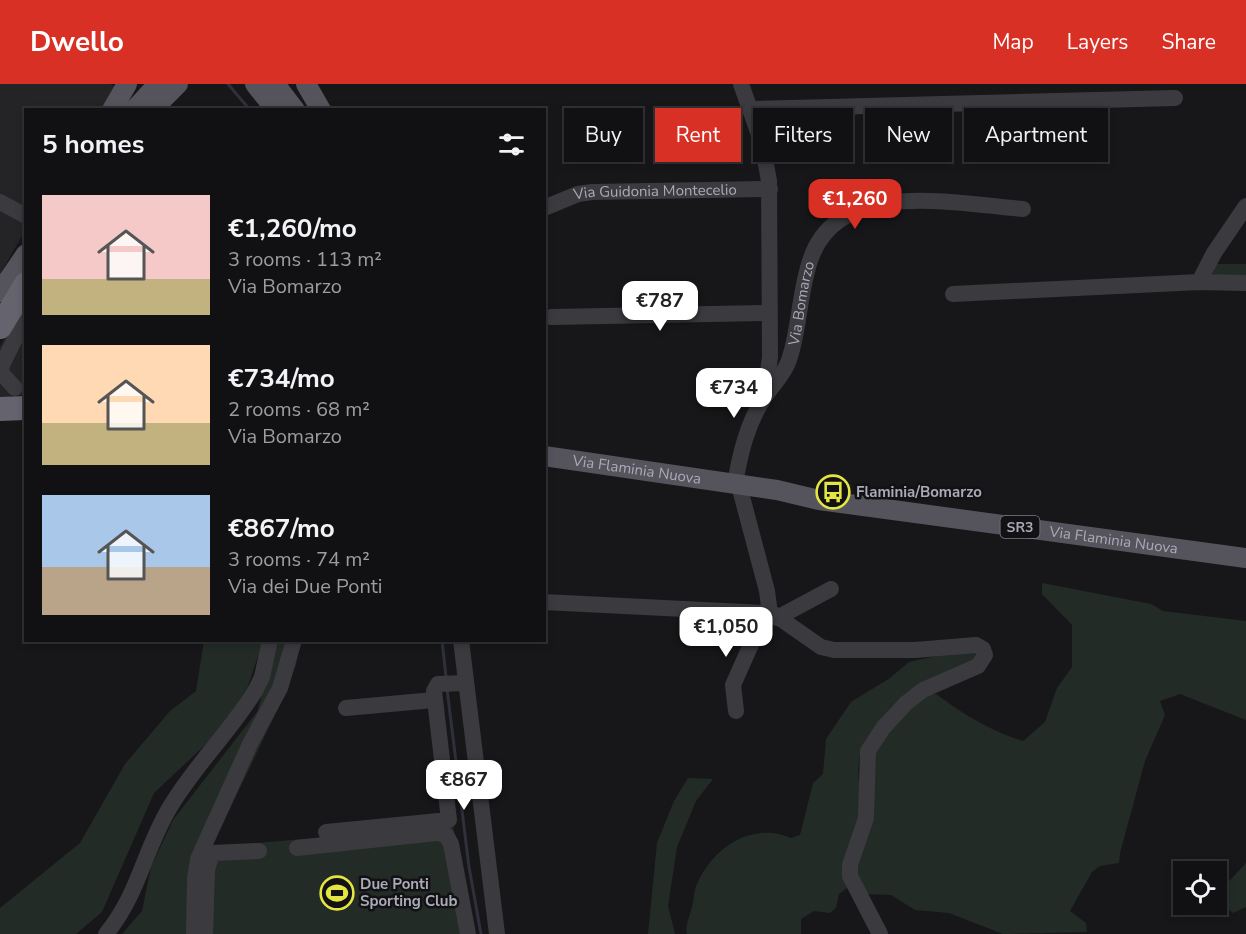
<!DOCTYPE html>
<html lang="en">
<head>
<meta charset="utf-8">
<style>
  body { margin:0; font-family:"Nunito Sans",sans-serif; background:#1e1f21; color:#f1f3f6; height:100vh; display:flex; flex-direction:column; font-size:22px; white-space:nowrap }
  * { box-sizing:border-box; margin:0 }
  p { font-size:20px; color:#9c9da0 }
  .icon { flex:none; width:33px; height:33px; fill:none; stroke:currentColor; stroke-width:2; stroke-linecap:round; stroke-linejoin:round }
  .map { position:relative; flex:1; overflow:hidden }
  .drawer { position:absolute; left:24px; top:24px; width:522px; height:534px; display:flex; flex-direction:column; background:#111113; border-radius:0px; box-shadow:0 3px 9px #0003,0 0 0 2px #303133 }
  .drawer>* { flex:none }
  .banner { position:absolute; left:564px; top:24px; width:570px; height:54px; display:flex; gap:12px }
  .tools { position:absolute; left:1173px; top:777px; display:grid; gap:12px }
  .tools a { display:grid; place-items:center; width:54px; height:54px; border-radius:0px; background:#111113; box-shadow:0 3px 9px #0003,0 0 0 2px #303133; font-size:30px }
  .price { position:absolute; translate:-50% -51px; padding:0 14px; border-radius:12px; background:#fff; color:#222; font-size:20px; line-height:39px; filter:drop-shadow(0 2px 3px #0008) }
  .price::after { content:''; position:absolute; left:50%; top:36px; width:18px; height:14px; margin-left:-9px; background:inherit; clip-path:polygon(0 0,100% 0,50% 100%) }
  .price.active { background:#d93025; color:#fff }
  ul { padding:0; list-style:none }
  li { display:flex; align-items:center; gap:18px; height:150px; padding:0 18px }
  li span { display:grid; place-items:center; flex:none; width:168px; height:120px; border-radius:0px; color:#555 }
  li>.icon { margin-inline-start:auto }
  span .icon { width:72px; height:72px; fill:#fffc; stroke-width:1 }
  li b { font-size:26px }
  h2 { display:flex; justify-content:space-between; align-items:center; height:72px; padding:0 18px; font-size:26px }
  .tag { padding:0 21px; border-radius:0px; background:#111113; box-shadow:0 3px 9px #0003,0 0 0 2px #303133; font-size:21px; line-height:54px }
  .tag.active { background:#d93025; color:#fff }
  header { display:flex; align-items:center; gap:36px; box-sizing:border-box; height:84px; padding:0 30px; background:#d93025; color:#fff }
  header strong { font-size:28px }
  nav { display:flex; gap:33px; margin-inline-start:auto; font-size:21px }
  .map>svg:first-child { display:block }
</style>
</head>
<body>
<header>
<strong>Dwello</strong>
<nav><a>Map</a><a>Layers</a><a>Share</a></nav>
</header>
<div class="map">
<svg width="1246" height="850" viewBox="0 0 1246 850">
  <rect width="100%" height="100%" fill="#171719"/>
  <path fill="#242326" d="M 0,0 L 110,0 L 118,4 L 104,25 L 26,26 L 25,147 L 0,190 Z
    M 25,220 L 25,311 L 0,314 L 0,262 Z"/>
  <path fill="#232b27" d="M 1217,180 L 1246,180 L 1246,198 L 1218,194 L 1213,189 Z
    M 1042,499 L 1151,520 L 1163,527 L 1246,537 L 1246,636 L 1180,610 L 1160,617 L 1165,631 L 1145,677 L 1120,769 L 1119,779 L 1100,782 L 1092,788 L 1070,827 L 1086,839 L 1087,848 L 1003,850 L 949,829 L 915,826 L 891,811 L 865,810 L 855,793 L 871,673 L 878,659 L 922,612 L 936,610 C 963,630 990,647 1023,657 L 1045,638 L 1057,604 L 1072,583 L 1072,541 L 1042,510 Z
    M 204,557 L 263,557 L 248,602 L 222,645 L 154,709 L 102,828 L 76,850 L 0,850 L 0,824 L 80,759 L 125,680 L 170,627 L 196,607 Z
    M 277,557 L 300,557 L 296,581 L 283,614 L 205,777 L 200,850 L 122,850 L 142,827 L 151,783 L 173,736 L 257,628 Z
    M 968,565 L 974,568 L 976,574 C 954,593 920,594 899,615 C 885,628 863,656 859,676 C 856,694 863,713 861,731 C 859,755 852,780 847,804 L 839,810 L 836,824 L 830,829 L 814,827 L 801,835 L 801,850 L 687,850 C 685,841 690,831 692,823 C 694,815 694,807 697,800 C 713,763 753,737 791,754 L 800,751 L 813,699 L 823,690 L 826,655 L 851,618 L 890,594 L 909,578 Z
    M 688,694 L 713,695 L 696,717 L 677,763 L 668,822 L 675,850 L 648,850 L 657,759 L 674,717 Z
    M 453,742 L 473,850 L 206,850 L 211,768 L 221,762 Z
    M 1246,779 L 1246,823 L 1233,829 L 1217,817 L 1220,807 Z"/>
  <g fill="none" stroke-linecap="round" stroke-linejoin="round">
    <path stroke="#2e313c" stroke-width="3" d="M 228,0 L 250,26
      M 442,556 L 446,593
      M 447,605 L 469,783 L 481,850"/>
    <g stroke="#3b3a3f" stroke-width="16">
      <path d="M 741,0 L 762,59 L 769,97 L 770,273 L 765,309"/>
      <path d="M 751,25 L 1175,14"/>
      <path d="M 0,118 L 26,132"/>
      <path id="s1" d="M 544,124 L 578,110 L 592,108 L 770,105"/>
      <path d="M 1199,198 L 1214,169 L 1246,122"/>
      <path d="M 953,210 L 1199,198 L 1246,199"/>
      <path d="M 551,233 L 769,229"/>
      <path d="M 15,304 L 2,290 L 1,283 L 26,233"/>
      <path id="s2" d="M 735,400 C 740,370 747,340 764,314 C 772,301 784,291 789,276 C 800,244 799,207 811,174 C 839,93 957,120 1023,125"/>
      <path d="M 544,518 L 765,529 L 769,522 L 767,507 L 741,409"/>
      <path d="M 768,526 L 821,563 L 834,566 L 915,566 L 976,561 L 983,565 L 985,571 L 978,582 L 923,606 L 906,619 L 883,644 L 868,667 L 866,734 L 850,781 L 850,792 L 880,850"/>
      <path d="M 777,534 L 831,505"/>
      <path d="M 461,556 L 497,850"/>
      <path d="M 346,624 L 434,616"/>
      <path d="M 736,627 L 733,601 L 765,529"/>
      <path d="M 326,748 L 449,736 L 434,607 L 438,600 L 465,599"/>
      <path d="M 297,764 L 436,749 L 446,751 L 451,760 L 468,850"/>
      <path d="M 106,850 C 139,810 144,766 170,723 C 195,681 230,648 255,607 L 262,593 L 270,556"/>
      <path d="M 194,850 L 195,795 L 198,775 L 250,660 L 280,604 L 294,556"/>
      <path d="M 205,850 L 207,786 L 212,769 L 259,767"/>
    </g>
    <g stroke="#55545c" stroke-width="20">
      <path d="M 255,0 L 276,26"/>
      <path d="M 275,0 L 295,26"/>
      <path d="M 306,0 L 321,26"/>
      <path d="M 112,26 L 127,0"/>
      <path d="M 134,26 L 158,0"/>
      <path d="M 152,26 L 178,0"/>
      <path d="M 0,208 L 26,170"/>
      <path id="s3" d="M 544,372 L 777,406 L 819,416 L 1246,474"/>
    </g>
    <path stroke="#65646e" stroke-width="24" d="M 0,243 L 26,200
      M 0,325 L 26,324"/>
  </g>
  <defs>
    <g id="bus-ring" transform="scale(1.725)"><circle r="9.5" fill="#121214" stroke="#e5e542" stroke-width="1.5"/><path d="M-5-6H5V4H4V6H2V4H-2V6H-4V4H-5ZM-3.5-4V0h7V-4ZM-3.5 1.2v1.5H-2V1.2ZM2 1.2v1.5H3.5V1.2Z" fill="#e5e542"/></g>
    <g id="stadium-ring" transform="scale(1.725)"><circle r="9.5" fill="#121214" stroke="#e5e542" stroke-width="1.5"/><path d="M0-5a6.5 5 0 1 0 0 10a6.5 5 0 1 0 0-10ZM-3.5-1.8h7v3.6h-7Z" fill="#e5e542"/></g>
  </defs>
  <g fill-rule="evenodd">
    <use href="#bus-ring" x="833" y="408"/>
    <use href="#stadium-ring" x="337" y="809"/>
  </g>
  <g text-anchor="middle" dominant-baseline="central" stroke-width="5" stroke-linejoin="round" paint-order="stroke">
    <rect fill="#121214" stroke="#7c7c87" stroke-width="1.5" x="1000.5" y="432" width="39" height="22" rx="4.5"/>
    <g font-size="14" font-weight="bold" fill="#aaaab8">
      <text x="1020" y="443">SR3</text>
    </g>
    <g font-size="15" fill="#aaaab8" stroke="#121214">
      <text stroke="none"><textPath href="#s1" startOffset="114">Via Guidonia Montecelio</textPath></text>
      <text stroke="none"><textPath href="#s2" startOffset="195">Via Bomarzo</textPath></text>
      <text stroke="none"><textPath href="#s3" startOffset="94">Via Flaminia Nuova</textPath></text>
      <text stroke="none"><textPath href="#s3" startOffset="576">Via Flaminia Nuova</textPath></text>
    </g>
    <g font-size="15" font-weight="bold" fill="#aaaab8" stroke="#121214" text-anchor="start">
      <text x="856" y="408">Flaminia/Bomarzo</text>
      <text x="360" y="800">Due Ponti<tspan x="360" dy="17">Sporting Club</tspan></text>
    </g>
  </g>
</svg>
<div class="tools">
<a><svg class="icon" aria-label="locate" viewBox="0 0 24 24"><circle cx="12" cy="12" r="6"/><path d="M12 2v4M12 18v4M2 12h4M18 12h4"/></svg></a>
</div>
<b class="price active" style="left:855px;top:146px">€1,260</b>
<b class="price" style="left:660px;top:248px">€787</b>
<b class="price" style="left:734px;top:335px">€734</b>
<b class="price" style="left:726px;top:574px">€1,050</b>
<b class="price" style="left:464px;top:727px">€867</b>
<div class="banner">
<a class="tag">Buy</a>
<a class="tag active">Rent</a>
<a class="tag">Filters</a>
<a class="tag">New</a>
<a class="tag">Apartment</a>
</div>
<section class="drawer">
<h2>5 homes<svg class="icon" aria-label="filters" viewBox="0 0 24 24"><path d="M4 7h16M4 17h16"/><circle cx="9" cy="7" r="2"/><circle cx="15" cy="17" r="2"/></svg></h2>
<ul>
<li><span style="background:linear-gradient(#f6c9c9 70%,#c2b280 0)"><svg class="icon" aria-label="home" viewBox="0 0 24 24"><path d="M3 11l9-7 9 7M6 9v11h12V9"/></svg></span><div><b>€1,260/mo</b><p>3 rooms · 113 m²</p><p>Via Bomarzo</p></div></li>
<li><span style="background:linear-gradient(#ffd9b3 65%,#c2b280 0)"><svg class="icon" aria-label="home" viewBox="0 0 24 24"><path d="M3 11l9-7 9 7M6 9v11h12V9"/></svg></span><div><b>€734/mo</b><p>2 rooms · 68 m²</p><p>Via Bomarzo</p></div></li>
<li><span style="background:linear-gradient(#a9c7e8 60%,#b9a48a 0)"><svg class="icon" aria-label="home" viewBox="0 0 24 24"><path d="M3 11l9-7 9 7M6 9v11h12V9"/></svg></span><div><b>€867/mo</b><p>3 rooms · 74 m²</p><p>Via dei Due Ponti</p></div></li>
</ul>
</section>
</div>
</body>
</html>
